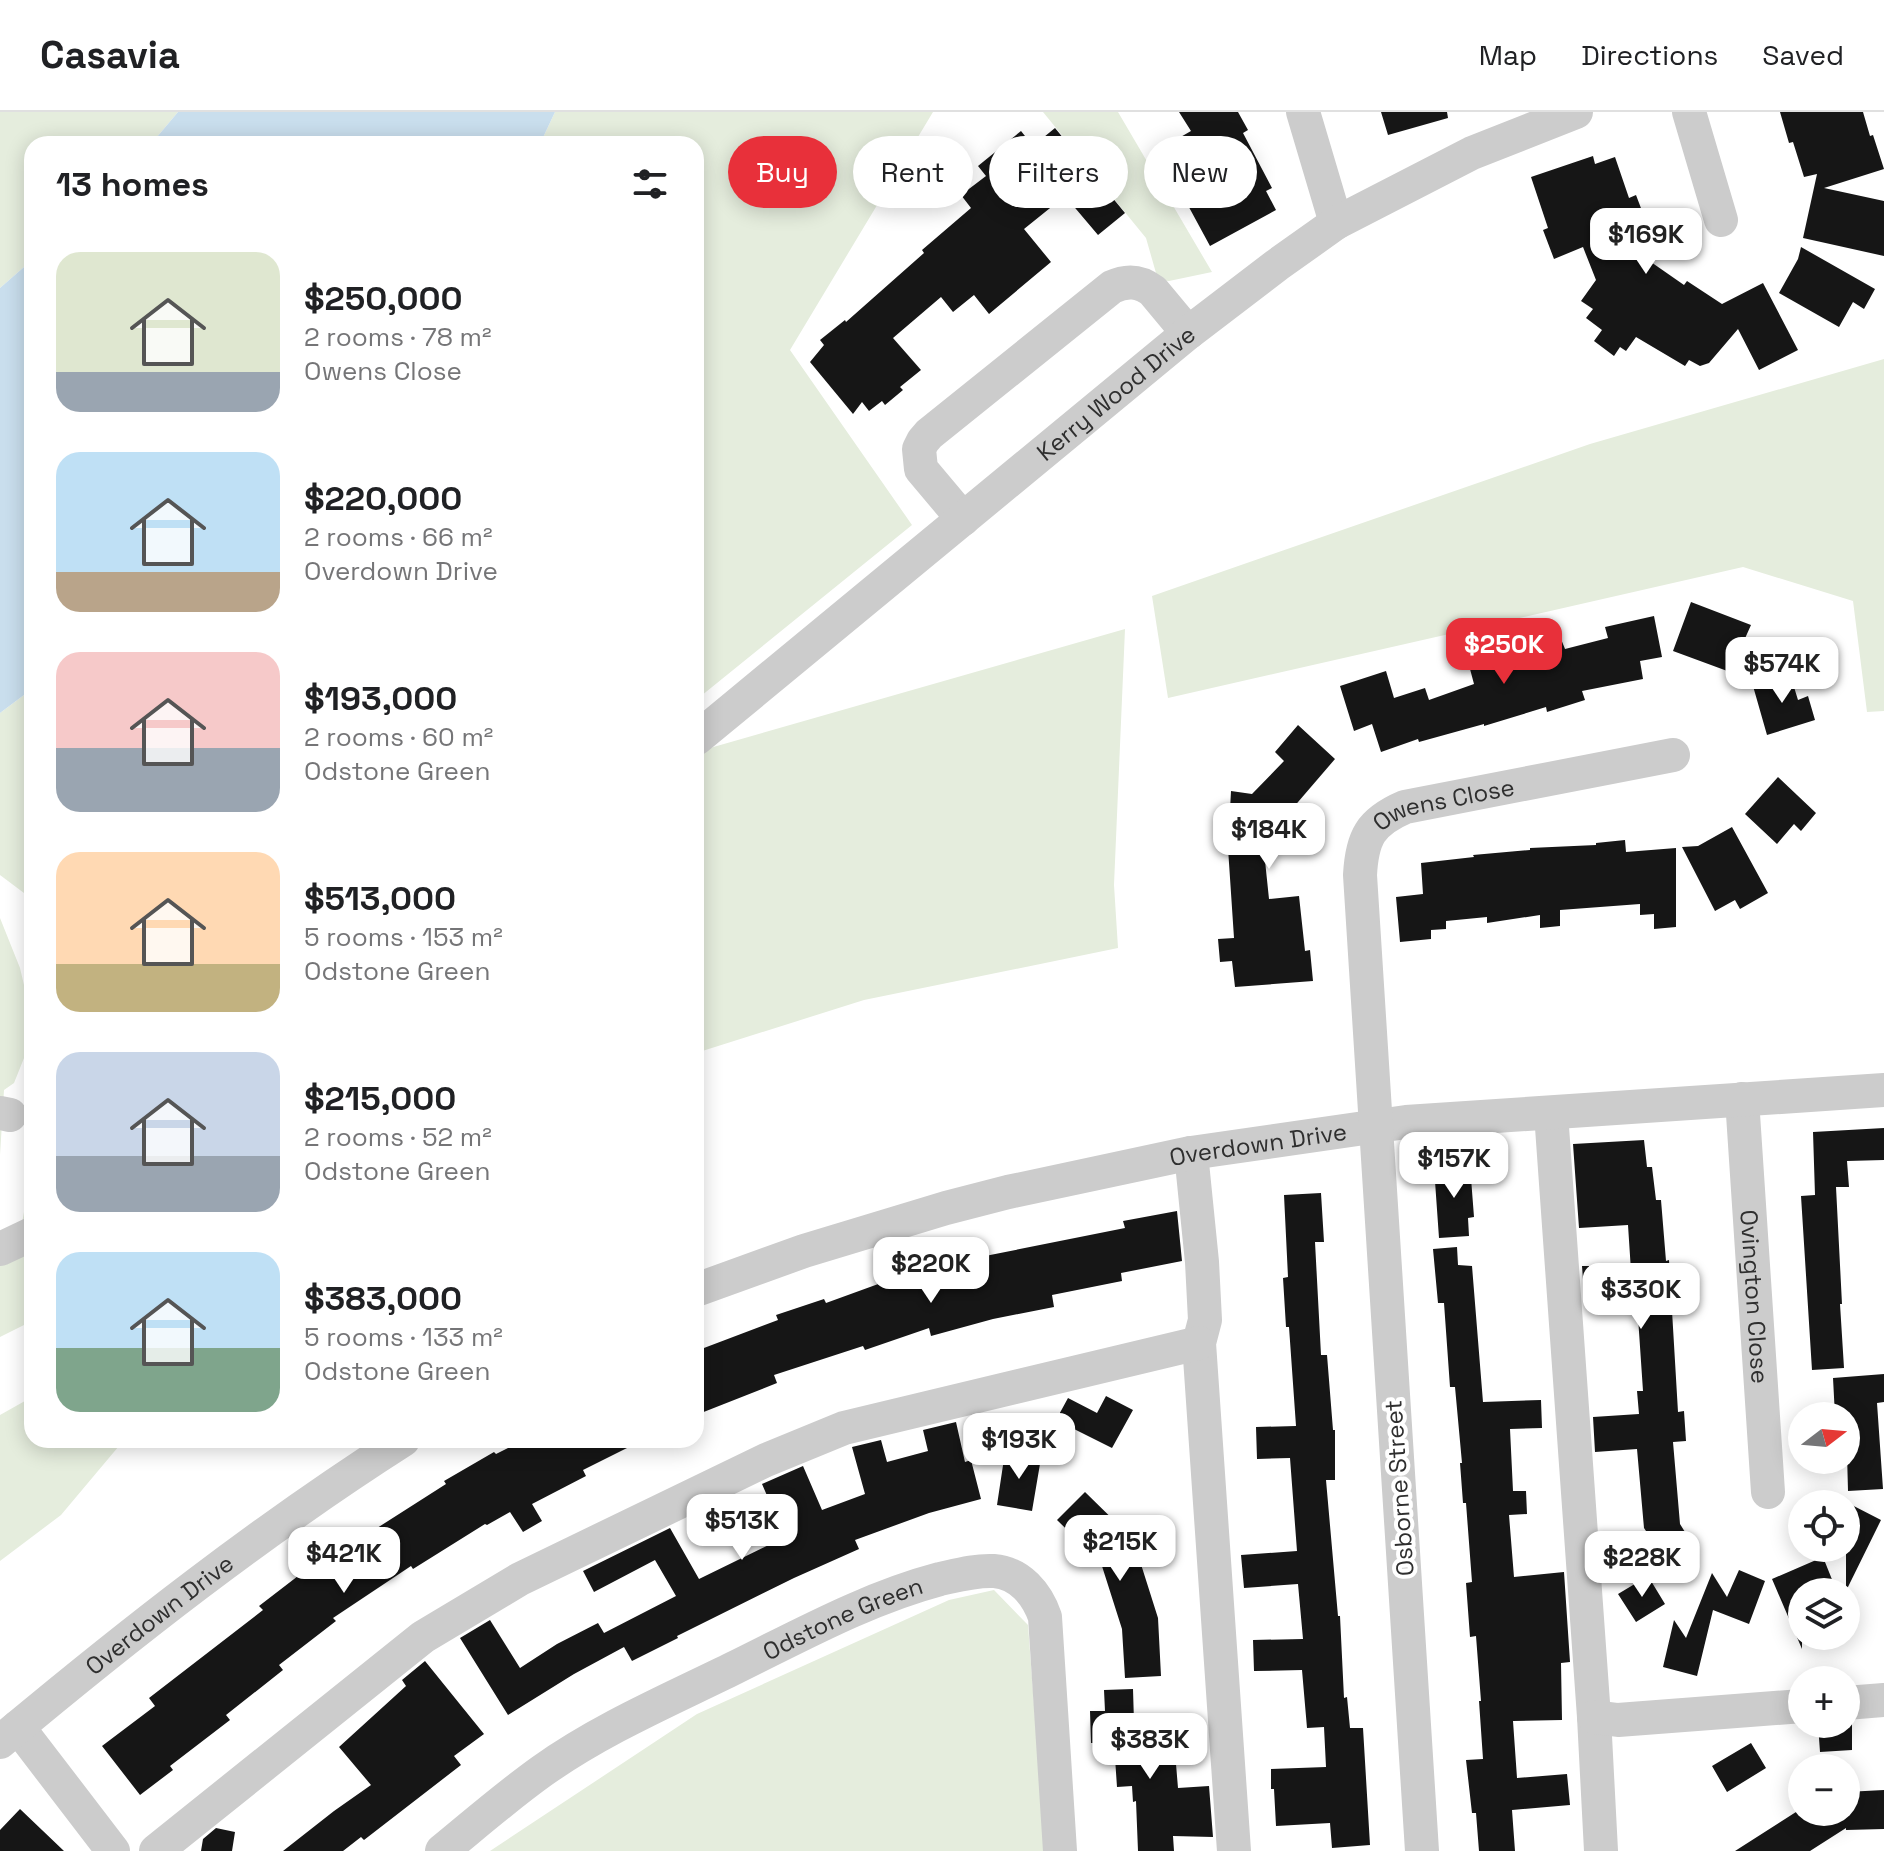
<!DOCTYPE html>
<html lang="en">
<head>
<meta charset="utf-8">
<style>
  body { margin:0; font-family:"Space Grotesk",sans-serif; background:#f6f6f6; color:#202124; height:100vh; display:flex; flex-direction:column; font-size:30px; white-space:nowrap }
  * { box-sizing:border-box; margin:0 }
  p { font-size:26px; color:#757577 }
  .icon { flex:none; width:44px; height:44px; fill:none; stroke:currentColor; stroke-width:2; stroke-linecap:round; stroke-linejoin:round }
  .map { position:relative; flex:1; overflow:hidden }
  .panel { position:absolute; left:24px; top:24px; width:680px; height:1312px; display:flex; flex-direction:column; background:#fff; border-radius:24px; box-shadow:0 4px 20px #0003 }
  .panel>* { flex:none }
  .banner { position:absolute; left:728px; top:24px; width:760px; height:72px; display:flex; gap:16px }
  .needle { width:52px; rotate:74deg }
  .controls { position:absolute; left:1788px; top:1290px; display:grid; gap:16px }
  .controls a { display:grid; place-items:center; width:72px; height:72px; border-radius:50%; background:#fff; box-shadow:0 4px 20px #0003; font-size:40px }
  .price { position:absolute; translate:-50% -68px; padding:0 18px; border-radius:16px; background:#fff; color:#222; font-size:26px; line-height:52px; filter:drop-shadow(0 2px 4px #0008) }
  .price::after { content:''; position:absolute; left:50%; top:48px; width:24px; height:18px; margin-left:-12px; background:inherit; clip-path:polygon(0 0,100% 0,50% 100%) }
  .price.active { background:#e8303a; color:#fff }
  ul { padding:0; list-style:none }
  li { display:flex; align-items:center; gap:24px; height:200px; padding:0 32px }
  li span { display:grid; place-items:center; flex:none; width:224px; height:160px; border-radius:24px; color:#555 }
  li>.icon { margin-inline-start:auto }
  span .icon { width:96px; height:96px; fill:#fffc; stroke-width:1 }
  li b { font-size:34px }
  h2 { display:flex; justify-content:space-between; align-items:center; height:96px; padding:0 32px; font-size:34px }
  .chip { padding:0 28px; border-radius:36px; background:#fff; box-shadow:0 4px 20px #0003; font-size:28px; line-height:72px }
  .chip.active { background:#e8303a; color:#fff }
  header { display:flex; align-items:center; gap:48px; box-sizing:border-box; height:112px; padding:0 40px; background:#fff; border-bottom:2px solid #e0e0e0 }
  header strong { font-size:38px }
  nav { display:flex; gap:44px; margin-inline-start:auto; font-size:28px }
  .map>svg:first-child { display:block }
</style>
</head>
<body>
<header>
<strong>Casavia</strong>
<nav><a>Map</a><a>Directions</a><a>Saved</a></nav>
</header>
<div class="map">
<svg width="1884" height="1739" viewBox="0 0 1884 1739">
  <rect width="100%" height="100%" fill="#fff"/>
  <path fill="#e5eddd" d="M 0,0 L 178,0 L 151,32 L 32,32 L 32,148 L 0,176 Z
    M 555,0 L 933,0 L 790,238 L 912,413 L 696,588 L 696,32 L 540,32 Z
    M 1043,0 L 1118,0 L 1212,160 L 1169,169 L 1158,168 L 1146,126 Z
    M 1884,247 L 1884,599 L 1867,600 L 1853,489 L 1743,455 L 1168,586 L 1152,484 L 1590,332 Z
    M 1125,517 L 1114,773 L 1118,836 L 864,888 L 696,941 L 696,640 Z
    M 32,577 L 32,787 L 0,763 L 0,601 Z
    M 0,806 L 20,856 L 32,907 L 26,941 L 14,971 L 4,978 L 0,1043 Z
    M 32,1055 L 32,1209 L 0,1225 L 0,1137 L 19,1128 Z
    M 32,1285 L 32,1328 L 124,1328 L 61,1403 L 0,1449 L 0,1303 Z
    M 994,1478 L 1028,1513 L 1045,1739 L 490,1739 L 697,1602 L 949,1488 Z"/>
  <path fill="#c9deed" d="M 178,0 L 555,0 L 540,32 L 151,32 Z
    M 32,148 L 32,577 L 0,601 L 0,176 Z"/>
  <path fill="#161616" d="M 1179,0 L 1238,0 L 1248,18 L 1243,21 L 1272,76 L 1266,79 L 1276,98 L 1210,134 L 1158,38 L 1191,19 Z
    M 1381,0 L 1447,0 L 1448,6 L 1388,23 Z
    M 1780,0 L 1863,0 L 1870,24 L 1873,23 L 1884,57 L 1824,76 L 1884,89 L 1884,144 L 1803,126 L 1817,62 L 1804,65 L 1793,30 L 1789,31 Z
    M 1055,16 L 1125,101 L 1098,123 L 1065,84 L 1024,117 L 1051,150 L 989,202 L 974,183 L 953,200 L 941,185 L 893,226 L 921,258 L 900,275 L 903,278 L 885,293 L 882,289 L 869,299 L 862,290 L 853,302 L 810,250 L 824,233 L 820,228 L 845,208 L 846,210 L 924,141 L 922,138 L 971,96 L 961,83 L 986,64 L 978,54 L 1021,19 L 1033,34 Z
    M 1593,44 L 1595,52 L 1615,45 L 1629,86 L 1636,83 L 1647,112 L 1615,125 L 1684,173 L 1687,169 L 1722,192 L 1763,171 L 1798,238 L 1759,258 L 1738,217 L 1709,251 L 1700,254 L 1689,248 L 1685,254 L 1636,225 L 1626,239 L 1620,235 L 1614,244 L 1594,229 L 1602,218 L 1586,206 L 1593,197 L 1581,189 L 1596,168 L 1583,135 L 1554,147 L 1543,118 L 1548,116 L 1531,65 Z
    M 1801,135 L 1875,177 L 1864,197 L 1853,190 L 1839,215 L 1779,181 L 1798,147 Z
    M 1691,490 L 1751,513 L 1730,560 L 1673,539 Z
    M 1654,504 L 1662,545 L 1640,549 L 1643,567 L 1582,579 L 1585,588 L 1547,600 L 1546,595 L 1484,614 L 1484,612 L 1419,630 L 1418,627 L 1381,640 L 1372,612 L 1354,619 L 1340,574 L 1386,559 L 1394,586 L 1425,576 L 1429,588 L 1474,572 L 1466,542 L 1509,530 L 1512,541 L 1561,527 L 1565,537 L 1608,526 L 1605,515 Z
    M 1790,562 L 1798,588 L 1808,584 L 1815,608 L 1767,623 L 1753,574 Z
    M 1298,613 L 1335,647 L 1280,711 L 1299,713 L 1298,742 L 1264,739 L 1269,787 L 1299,784 L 1305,839 L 1310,838 L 1313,869 L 1235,875 L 1232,849 L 1220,850 L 1218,827 L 1234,826 L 1228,736 L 1231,679 L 1252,682 L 1284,649 L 1275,640 Z
    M 1778,665 L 1816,701 L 1801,719 L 1794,712 L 1777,732 L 1745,702 Z
    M 1732,715 L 1768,781 L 1740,797 L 1735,788 L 1715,799 L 1682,735 L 1698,734 Z
    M 1625,728 L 1626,740 L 1676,736 L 1676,815 L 1654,817 L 1654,802 L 1640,803 L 1640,792 L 1560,798 L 1560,814 L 1540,816 L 1540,803 L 1487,811 L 1487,805 L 1446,809 L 1446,817 L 1431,818 L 1431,827 L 1400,830 L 1396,785 L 1423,782 L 1421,751 L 1474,745 L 1473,743 L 1530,738 L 1530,736 L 1596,733 L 1596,731 Z
    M 1884,1016 L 1884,1048 L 1847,1049 L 1849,1075 L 1836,1075 L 1842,1192 L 1840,1192 L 1844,1256 L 1812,1258 L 1801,1084 L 1815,1083 L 1813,1020 Z
    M 1644,1028 L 1647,1055 L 1652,1055 L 1656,1088 L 1661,1088 L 1666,1149 L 1669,1148 L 1678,1300 L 1684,1299 L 1686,1329 L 1673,1330 L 1680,1412 L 1698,1441 L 1672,1458 L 1644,1416 L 1637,1337 L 1595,1340 L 1593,1305 L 1639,1302 L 1637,1279 L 1643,1279 L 1638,1205 L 1634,1205 L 1628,1113 L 1579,1116 L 1573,1032 Z
    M 1470,1053 L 1474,1105 L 1468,1106 L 1469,1124 L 1439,1126 L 1434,1055 Z
    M 1321,1081 L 1324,1130 L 1315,1130 L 1321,1243 L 1327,1243 L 1333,1318 L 1335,1318 L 1335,1368 L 1326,1368 L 1338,1504 L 1340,1504 L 1344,1586 L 1347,1585 L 1350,1616 L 1363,1616 L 1370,1733 L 1332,1736 L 1330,1711 L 1276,1714 L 1274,1677 L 1271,1677 L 1271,1657 L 1326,1655 L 1324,1615 L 1307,1616 L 1302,1558 L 1254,1559 L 1253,1528 L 1303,1527 L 1298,1472 L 1244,1476 L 1241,1443 L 1297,1439 L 1290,1346 L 1257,1347 L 1256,1315 L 1296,1314 L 1289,1215 L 1286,1215 L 1283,1166 L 1288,1165 L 1284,1083 Z
    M 1177,1099 L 1182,1149 L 1121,1161 L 1122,1169 L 1052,1183 L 1054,1195 L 993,1207 L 931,1224 L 929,1216 L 865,1238 L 863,1234 L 774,1263 L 777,1271 L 696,1303 L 696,1239 L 778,1208 L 776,1203 L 824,1187 L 826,1191 L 892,1167 L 975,1146 L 1125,1116 L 1123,1109 Z
    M 1457,1135 L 1458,1153 L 1472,1154 L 1483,1290 L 1541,1288 L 1542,1316 L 1510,1317 L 1513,1379 L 1526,1379 L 1527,1402 L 1509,1403 L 1514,1465 L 1564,1460 L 1570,1550 L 1561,1551 L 1562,1608 L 1513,1609 L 1517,1666 L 1567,1662 L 1570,1693 L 1512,1698 L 1515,1739 L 1479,1739 L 1476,1701 L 1472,1701 L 1466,1648 L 1483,1647 L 1479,1589 L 1481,1589 L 1476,1524 L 1470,1525 L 1466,1471 L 1472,1470 L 1466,1391 L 1463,1391 L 1460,1351 L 1462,1351 L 1455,1275 L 1450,1275 L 1444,1191 L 1438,1191 L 1433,1137 Z
    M 1582,1154 L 1589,1154 L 1589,1181 L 1584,1181 Z
    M 1884,1262 L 1884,1290 L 1877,1291 L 1883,1377 L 1848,1379 L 1846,1304 L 1835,1304 L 1833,1266 Z
    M 1106,1284 L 1133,1298 L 1112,1336 L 1056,1308 L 1068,1286 L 1097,1301 Z
    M 956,1310 L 965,1350 L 971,1348 L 981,1387 L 929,1401 L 855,1428 L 859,1437 L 794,1466 L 677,1524 L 678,1526 L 632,1549 L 624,1535 L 574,1562 L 508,1603 L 460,1526 L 490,1508 L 520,1556 L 557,1532 L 598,1511 L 604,1521 L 676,1484 L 655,1448 L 594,1480 L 583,1459 L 670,1416 L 699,1467 L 785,1425 L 762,1372 L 803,1354 L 822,1398 L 865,1382 L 852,1335 L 881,1328 L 887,1350 L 928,1339 L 923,1318 Z
    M 524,1328 L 643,1328 L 583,1358 L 586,1364 L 532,1392 L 542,1409 L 523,1420 L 510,1400 L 487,1413 L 485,1412 L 413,1457 L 411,1454 L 333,1506 L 336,1509 L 279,1553 L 283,1558 L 226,1603 L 230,1608 L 170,1654 L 173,1658 L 140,1683 L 102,1634 L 155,1594 L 149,1586 L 263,1498 L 259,1494 L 298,1464 L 361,1421 L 363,1425 L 446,1372 L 444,1369 L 494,1340 L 496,1342 Z
    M 1005,1340 L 1041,1346 L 1032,1399 L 997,1393 Z
    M 1085,1380 L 1133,1427 L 1158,1506 L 1161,1564 L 1125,1566 L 1122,1517 L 1101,1451 L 1057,1408 Z
    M 1846,1390 L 1881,1408 L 1846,1479 Z
    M 1823,1445 L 1837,1480 L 1802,1480 L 1802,1537 L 1772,1467 Z
    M 1739,1458 L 1765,1469 L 1749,1512 L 1713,1498 L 1697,1564 L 1663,1555 L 1674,1508 L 1686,1526 L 1712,1461 L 1727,1485 Z
    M 1648,1464 L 1665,1492 L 1636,1510 L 1618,1482 Z
    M 425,1549 L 484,1622 L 454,1644 L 461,1653 L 364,1728 L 361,1725 L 343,1739 L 283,1739 L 334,1699 L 371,1673 L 339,1635 L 406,1574 L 402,1568 Z
    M 1133,1577 L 1135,1644 L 1167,1642 L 1168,1652 L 1176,1652 L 1178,1676 L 1209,1674 L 1213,1725 L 1173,1724 L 1174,1739 L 1138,1739 L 1136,1689 L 1133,1690 L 1132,1674 L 1117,1675 L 1114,1631 L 1091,1631 L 1090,1599 L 1105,1599 L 1104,1578 Z
    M 1818,1612 L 1852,1612 L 1852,1638 L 1820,1640 Z
    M 1751,1631 L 1766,1656 L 1727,1680 L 1712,1654 Z
    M 1884,1678 L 1884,1717 L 1846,1718 L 1846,1716 L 1810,1739 L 1735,1739 L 1796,1700 L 1846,1700 L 1846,1680 Z
    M 20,1697 L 64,1739 L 0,1739 L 0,1718 Z
    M 216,1716 L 235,1720 L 232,1739 L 201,1739 L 203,1727 Z"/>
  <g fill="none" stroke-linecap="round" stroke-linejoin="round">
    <g stroke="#ccc" stroke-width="34">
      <path d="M 1303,0 L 1336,111"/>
      <path d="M 1689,0 L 1721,108"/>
      <path d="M 963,407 L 921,357 L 919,337 L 923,329 L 929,322 L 1112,175 C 1127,168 1140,169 1153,179 L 1188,221"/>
      <path id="s1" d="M 696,627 L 1188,221 L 1277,153 L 1336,111 L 1472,41 L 1576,0"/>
      <path id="s2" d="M 1742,987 L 1768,1380"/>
      <path d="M 0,1001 L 10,1003"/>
      <path d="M 1551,1001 L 1594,1605 L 1601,1739"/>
      <path d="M 1191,1041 L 1202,1150 L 1205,1208 L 1199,1231 L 1234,1739"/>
      <path d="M 0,1137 L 32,1122"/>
      <path id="s3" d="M 696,1178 L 804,1139 L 946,1096 L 1008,1080 L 1191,1041 L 1406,1010 L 1884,978"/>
      <path d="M 1846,1591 L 1884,1588"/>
      <path d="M 1594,1605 L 1618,1608 L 1802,1594"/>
      <path d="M 18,1615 L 113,1739"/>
      <path id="s4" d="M 0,1630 C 129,1522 262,1418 403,1328"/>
      <path d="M 156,1739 L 423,1525 L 520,1467 L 766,1348 L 844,1316 L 1199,1231"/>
      <path id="s5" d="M 442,1739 C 475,1712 507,1684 542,1659 C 601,1617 669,1588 734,1556 C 801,1523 868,1486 940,1467 C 958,1463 976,1458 994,1459 C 1020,1461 1037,1482 1045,1505 L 1060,1739"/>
      <path id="s6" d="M 1422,1739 L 1360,763 C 1362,726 1370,710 1405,695 L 1673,643"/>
    </g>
  </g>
  <g text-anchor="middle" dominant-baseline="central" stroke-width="8" stroke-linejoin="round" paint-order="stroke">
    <g font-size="24" fill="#2f2f2f" stroke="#fff">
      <text stroke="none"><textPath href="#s1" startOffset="544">Kerry Wood Drive</textPath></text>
      <text stroke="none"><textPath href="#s6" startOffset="1104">Owens Close</textPath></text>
      <text stroke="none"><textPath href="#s3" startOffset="582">Overdown Drive</textPath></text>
      <text stroke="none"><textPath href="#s2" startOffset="198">Ovington Close</textPath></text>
      <text transform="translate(1399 1376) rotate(-94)">Osborne Street</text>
      <text stroke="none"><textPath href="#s4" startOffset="204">Overdown Drive</textPath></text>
      <text stroke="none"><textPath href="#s5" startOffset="466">Odstone Green</textPath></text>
    </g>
  </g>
</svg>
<div class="controls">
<a><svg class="needle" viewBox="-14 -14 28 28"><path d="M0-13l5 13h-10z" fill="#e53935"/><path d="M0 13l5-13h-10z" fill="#757577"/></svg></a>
<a><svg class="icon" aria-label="locate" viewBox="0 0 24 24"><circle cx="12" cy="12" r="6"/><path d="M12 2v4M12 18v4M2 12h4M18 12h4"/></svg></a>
<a><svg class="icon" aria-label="layers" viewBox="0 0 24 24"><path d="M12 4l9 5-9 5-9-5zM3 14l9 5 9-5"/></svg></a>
<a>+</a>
<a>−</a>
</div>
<b class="price" style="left:1646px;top:164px">$169K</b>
<b class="price active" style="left:1504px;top:574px">$250K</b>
<b class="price" style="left:1782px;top:593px">$574K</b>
<b class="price" style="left:1269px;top:759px">$184K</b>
<b class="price" style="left:1454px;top:1088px">$157K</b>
<b class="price" style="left:931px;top:1193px">$220K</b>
<b class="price" style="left:1641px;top:1219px">$330K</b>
<b class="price" style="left:1019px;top:1369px">$193K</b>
<b class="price" style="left:742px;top:1450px">$513K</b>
<b class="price" style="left:1120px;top:1471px">$215K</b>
<b class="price" style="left:344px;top:1483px">$421K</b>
<b class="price" style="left:1642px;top:1487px">$228K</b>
<b class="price" style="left:1150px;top:1669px">$383K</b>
<div class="banner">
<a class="chip active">Buy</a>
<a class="chip">Rent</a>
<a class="chip">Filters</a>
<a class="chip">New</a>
</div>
<section class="panel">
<h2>13 homes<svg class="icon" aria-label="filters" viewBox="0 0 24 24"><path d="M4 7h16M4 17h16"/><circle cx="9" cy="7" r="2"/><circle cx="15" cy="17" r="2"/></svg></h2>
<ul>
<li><span style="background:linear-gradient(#dfe7d0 75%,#9aa5b1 0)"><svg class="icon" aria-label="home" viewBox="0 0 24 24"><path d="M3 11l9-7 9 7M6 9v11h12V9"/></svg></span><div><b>$250,000</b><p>2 rooms · 78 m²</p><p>Owens Close</p></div></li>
<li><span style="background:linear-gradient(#bfe0f5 75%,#b9a48a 0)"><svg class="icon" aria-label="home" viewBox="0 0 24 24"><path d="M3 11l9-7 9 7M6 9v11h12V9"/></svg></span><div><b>$220,000</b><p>2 rooms · 66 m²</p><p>Overdown Drive</p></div></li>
<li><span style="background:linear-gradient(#f6c9c9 60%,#9aa5b1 0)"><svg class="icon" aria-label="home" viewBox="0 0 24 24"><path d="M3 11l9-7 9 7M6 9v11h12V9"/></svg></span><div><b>$193,000</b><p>2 rooms · 60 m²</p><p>Odstone Green</p></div></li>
<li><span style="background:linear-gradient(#ffd9b3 70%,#c2b280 0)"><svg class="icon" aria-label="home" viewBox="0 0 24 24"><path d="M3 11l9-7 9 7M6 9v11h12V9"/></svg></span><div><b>$513,000</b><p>5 rooms · 153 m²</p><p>Odstone Green</p></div></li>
<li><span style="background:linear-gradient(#c9d6e8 65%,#9aa5b1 0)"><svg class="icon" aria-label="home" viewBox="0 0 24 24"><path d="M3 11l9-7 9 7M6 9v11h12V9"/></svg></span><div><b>$215,000</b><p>2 rooms · 52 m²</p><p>Odstone Green</p></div></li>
<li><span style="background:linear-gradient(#bfe0f5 60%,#7fa58c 0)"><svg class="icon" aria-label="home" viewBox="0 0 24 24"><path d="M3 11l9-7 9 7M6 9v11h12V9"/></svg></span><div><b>$383,000</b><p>5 rooms · 133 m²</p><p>Odstone Green</p></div></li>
</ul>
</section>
</div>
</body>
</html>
